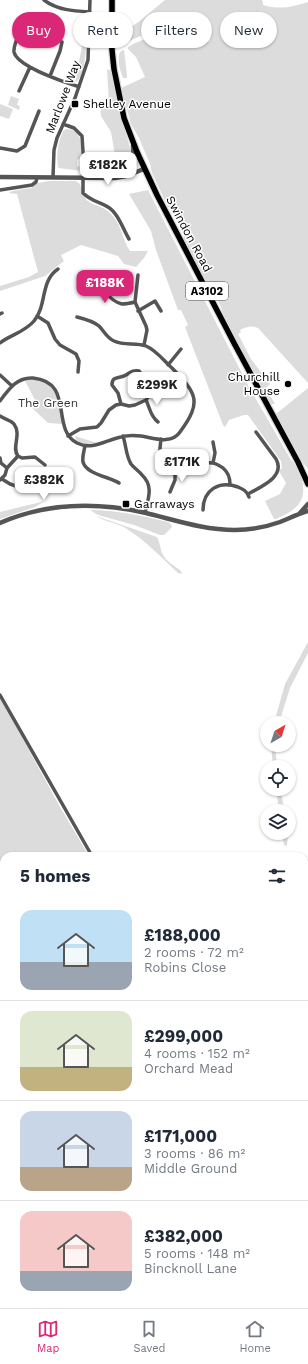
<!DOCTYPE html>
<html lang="en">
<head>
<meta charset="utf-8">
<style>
  body { margin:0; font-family:"Work Sans",sans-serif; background:#f6f6f7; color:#1f2937; height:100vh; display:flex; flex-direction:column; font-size:15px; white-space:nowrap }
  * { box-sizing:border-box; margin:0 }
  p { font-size:13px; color:#747a83 }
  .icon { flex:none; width:22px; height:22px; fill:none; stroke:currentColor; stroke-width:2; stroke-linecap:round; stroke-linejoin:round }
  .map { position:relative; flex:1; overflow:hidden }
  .details { position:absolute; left:0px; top:852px; width:308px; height:456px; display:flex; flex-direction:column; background:#fff; border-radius:12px 12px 0 0; box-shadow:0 1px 3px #0004 }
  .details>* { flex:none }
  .banner { position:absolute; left:12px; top:12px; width:284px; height:36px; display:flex; gap:8px }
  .needle { width:26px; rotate:39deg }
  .fabs { position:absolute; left:260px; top:716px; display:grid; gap:8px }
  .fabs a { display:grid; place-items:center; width:36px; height:36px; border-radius:50%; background:#fff; box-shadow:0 1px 3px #0004; font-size:20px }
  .price { position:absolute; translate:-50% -34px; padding:0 9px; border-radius:8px; background:#fff; color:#222; font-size:13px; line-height:26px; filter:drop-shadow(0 1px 2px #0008) }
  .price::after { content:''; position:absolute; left:50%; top:24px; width:12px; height:9px; margin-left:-6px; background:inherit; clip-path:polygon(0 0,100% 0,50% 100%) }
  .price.current { background:#db2777; color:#fff }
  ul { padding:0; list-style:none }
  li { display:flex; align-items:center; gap:12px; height:100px; padding:0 20px }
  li+li { border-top:1px solid #e0e1e3 }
  li span { display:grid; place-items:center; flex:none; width:112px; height:80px; border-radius:12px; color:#555 }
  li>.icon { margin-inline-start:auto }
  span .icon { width:48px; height:48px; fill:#fffc; stroke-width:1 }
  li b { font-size:17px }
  h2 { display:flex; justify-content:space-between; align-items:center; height:48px; padding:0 20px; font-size:17px }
  .chip { padding:0 14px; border-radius:18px; background:#fff; box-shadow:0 1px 3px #0004; font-size:14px; line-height:36px }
  .chip.current { background:#db2777; color:#fff }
  .tabs { display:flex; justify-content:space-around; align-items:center; height:56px; border-top:1px solid #e0e1e3; background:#fff; font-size:11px; color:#747a83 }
  .tabs a { display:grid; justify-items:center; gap:2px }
  .tabs .current { color:#db2777 }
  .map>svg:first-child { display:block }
</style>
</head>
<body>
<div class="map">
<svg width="308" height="1308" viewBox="0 0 308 1308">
  <rect width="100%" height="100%" fill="#fff"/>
  <path fill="#dcdcdc" d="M 165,0 L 262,0 L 263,3 L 263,5 C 280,10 291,7 308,2 L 308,383 L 258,328 C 252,325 246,327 240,330 L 241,332 L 238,334 L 251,359 L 270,384 L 266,388 L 275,404 L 272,404 L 268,401 L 245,361 L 223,316 L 221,307 L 211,287 L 204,279 L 183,238 L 186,234 L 181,221 L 168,207 L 152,173 L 150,164 L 139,138 L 131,124 L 121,88 L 145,77 L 136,57 L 128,49 L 128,47 L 133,44 L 174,27 L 178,27 L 182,29 L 181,34 L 188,39 L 195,37 L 196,43 L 207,40 L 209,42 L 211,37 L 209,36 L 209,25 L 205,16 L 173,22 L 120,45 L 120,34 L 137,23 Z
    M 84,14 L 87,19 C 87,32 87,79 75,82 L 83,41 Z
    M 123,50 L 124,50 L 127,75 L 127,78 L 123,78 C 120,71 117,60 120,52 Z
    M 107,69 L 111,71 L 113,75 L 117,104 L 131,151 C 127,163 139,170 118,173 L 111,132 L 101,116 L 100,106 L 109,104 Z
    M 11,96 L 19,99 L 17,105 L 20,106 L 19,110 L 8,105 Z
    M 0,104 L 13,109 L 9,119 L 0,116 Z
    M 66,129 C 83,129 81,146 81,158 L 77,160 L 77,166 L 81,167 L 82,171 L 59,168 L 58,167 C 56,154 58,143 63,131 Z
    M 49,181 L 76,181 L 80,184 C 85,211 97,199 112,215 C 122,226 122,239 130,251 L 148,251 L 144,258 L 136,267 L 124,264 L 118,256 L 81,245 L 61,255 L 64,261 L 45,276 L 0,291 L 0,286 L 29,277 L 38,272 L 17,194 L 9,193 L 12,191 L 31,188 L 38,183 Z
    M 148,190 L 249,387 L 291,460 C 296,464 298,470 301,476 C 308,501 298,509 276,519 L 274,519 L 265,501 L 280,494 L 286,483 L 279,471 L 282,468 L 281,461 L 248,415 L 244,415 L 229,420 L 225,427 L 223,425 L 185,327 L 188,325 L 181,310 L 178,310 L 156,250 L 151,231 L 129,194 Z
    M 24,379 L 45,381 L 57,393 L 63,424 L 48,423 L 28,404 L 35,400 Z
    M 308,388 L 308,469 L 303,463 L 276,414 Z
    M 75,436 L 97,443 C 89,444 83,445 76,440 Z
    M 45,501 L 35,507 L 0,519 L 0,512 Z
    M 90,510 C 117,510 142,516 168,522 L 171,524 L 172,527 L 164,535 L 160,535 L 134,525 L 98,515 Z
    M 96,516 L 157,537 C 160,542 160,548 162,553 C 165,561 175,566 181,571 L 182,574 L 178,573 C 162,558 146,541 127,529 C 118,523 105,522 96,516 Z
    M 308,642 L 308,653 L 290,688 L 279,723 L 274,723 L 285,684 Z
    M 0,697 L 60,807 L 89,856 L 4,856 L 4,1081 L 0,1079 Z
    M 271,745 L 275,745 L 277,767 L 273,767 Z
    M 276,789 L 281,789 L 284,811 L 279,811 Z
    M 282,833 L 288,833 L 287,846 L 284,845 Z
    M 304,1139 L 308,1142 L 308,1252 L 304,1250 Z
    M 0,1228 L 4,1232 L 4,1252 L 0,1246 Z
    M 304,1261 L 308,1263 L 308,1308 L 152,1308 L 171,1304 L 304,1304 Z"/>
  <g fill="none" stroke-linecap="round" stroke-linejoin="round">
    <g stroke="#dbdbdb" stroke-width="8">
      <path id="primary" d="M 112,0 L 112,50 L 114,69 L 124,118 L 137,152 L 157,195 L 234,343 L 298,462 L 308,484"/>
    </g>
    <path stroke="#555" stroke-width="3.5" d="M 44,0 C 57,10 74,11 90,12
      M 23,25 C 20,33 13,44 14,52 C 17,67 65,82 79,87
      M 50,76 L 60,51 L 62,42
      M 19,91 L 30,67
      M 63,124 L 74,128 L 82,136 L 84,167
      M 0,148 L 17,151 L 25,146 L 39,111
      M 53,177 L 54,150 L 57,138 L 75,98 L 88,60 L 90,0
      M 83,177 L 83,193 C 92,202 99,201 108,207 C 118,213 123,229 129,239
      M 0,190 L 32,185 L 36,182 L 37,177
      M 100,274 C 100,286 109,301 122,304 C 126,304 131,303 135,302
      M 138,275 L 135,302 L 146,326 L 147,330 L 144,345
      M 138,311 L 155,301 L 161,311
      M 0,314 L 2,313
      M 37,316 L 48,323 L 55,339 L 60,345 L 76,354 L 79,361 L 78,372
      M 0,343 C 10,335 25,332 34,321 C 47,306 40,281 58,269
      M 168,365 L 181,349
      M 0,375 L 12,386
      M 146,400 C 150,408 150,416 158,422
      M 0,401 C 9,389 17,377 33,378 C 75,382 50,429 77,443 C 91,450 103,442 117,438 C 125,435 133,435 141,436 C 154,438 171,445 180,432 C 203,401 196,393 172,368 C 164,361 156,350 146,346 C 136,342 124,346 114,341 C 107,338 104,331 99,326 C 93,321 85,319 77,317
      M 0,416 C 4,419 11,420 14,424 C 22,435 11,448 18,456 L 22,458 L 35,457 L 45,465
      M 68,436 L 80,429 L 97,427 L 101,423 L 109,410 L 116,405 L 121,404 L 129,406 L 135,405 L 146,400 L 149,396 L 147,391 L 141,382 L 141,374 L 139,371 C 133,370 131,372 126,375 C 120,379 112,375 112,385 L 118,393 L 121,404
      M 123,436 C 126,445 126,456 131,464 C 134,468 139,471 142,475 C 154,486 148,499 145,513
      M 161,439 C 160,448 158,456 165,463 C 178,477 197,461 212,463 C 216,463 220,466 223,468 C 229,473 230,478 230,484
      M 213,442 L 215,453 L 213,463
      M 85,446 C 84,451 82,457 83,462 C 86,474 110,477 119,483
      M 0,458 L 1,463 L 7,468
      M 2,479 L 10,484 L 16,486
      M 0,480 L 5,475 L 7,468 L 18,456
      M 170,492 L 175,480 L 175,469
      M 248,494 C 260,487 286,477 276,459 L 256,432
      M 203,510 C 203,490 219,480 238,487 C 243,489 247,491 249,497
      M 0,695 L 92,856
      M 304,872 L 308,869
      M 241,1308 L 241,1304"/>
    <path stroke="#555" stroke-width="4.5" d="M 130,175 L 134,164 L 133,146
      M 0,177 L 115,178 L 126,176 L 144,169
      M 300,513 L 308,504
      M 0,523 C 46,503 97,502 146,513 C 175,520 204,530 235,530 C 250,530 266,527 280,522 C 290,518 298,514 308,511"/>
    <use href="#primary" stroke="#000" stroke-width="5.5"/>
    <g stroke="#000" stroke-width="3">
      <path id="rail" d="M 0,1084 L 4,1086
        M 304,1255 L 308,1257"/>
    </g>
    <use href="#rail" stroke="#fff" stroke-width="1.5" stroke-dasharray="4.5" stroke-linecap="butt"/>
  </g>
  <g fill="#000" stroke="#fff" stroke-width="1.5">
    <rect x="71" y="100" width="8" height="8" rx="2"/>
    <circle cx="288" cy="384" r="4"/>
    <rect x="122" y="500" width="8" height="8" rx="2"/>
  </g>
  <g text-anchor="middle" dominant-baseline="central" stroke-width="3" stroke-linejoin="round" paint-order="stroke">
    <rect fill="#fff" stroke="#4c4c4c" stroke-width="1" x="186" y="282" width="42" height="18" rx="3"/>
    <g font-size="11" font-weight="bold" fill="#000">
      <text x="207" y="291">A3102</text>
    </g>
    <g font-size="12" fill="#000" stroke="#fff">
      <text transform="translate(63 97) rotate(-69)">Marlowe Way</text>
      <text transform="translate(189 234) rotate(62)">Swindon Road</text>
    </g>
    <g font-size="12" fill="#000" stroke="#fff" text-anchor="start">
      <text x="83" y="104">Shelley Avenue</text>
      <text x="280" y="377" text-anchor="end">Churchill<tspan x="280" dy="14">House</tspan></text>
      <text x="134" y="504">Garraways</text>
    </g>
    <g font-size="12" fill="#333" stroke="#fff">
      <text x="48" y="403">The Green</text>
    </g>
  </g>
</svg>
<div class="fabs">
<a><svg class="needle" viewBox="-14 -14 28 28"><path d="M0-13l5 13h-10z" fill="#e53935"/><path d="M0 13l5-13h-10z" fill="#747a83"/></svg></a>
<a><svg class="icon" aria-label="locate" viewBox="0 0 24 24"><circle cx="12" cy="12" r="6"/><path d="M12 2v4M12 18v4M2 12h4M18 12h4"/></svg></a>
<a><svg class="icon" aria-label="layers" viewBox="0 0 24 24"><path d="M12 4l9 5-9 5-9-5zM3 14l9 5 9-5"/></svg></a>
</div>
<b class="price" style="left:108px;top:186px">£182K</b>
<b class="price current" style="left:105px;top:304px">£188K</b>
<b class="price" style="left:157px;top:406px">£299K</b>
<b class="price" style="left:182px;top:483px">£171K</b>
<b class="price" style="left:44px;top:501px">£382K</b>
<div class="banner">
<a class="chip current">Buy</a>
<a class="chip">Rent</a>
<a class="chip">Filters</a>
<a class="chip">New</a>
</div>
<section class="details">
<h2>5 homes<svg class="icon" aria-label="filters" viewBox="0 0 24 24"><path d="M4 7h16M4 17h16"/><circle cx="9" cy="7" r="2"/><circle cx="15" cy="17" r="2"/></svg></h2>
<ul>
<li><span style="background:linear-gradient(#bfe0f5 65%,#9aa5b1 0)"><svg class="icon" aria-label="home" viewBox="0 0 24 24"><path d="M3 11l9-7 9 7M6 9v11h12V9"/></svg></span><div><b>£188,000</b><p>2 rooms · 72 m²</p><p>Robins Close</p></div></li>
<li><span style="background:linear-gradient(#dfe7d0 70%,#c2b280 0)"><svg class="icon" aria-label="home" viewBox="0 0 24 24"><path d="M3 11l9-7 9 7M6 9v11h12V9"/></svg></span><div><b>£299,000</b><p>4 rooms · 152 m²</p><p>Orchard Mead</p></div></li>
<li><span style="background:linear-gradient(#c9d6e8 70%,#b9a48a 0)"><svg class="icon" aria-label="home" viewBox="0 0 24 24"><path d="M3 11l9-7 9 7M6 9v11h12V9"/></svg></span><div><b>£171,000</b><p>3 rooms · 86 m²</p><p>Middle Ground</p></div></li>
<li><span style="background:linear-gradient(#f6c9c9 75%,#9aa5b1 0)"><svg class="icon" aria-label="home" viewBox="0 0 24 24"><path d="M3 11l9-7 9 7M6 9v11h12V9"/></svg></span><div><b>£382,000</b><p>5 rooms · 148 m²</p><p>Bincknoll Lane</p></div></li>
</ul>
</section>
</div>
<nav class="tabs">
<a class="current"><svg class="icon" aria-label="map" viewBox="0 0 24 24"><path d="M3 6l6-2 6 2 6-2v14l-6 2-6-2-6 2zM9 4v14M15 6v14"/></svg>Map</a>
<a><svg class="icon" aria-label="saved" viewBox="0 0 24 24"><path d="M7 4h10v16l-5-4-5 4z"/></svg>Saved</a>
<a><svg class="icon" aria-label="home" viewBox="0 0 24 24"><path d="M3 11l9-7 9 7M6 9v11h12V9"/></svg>Home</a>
</nav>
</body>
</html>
